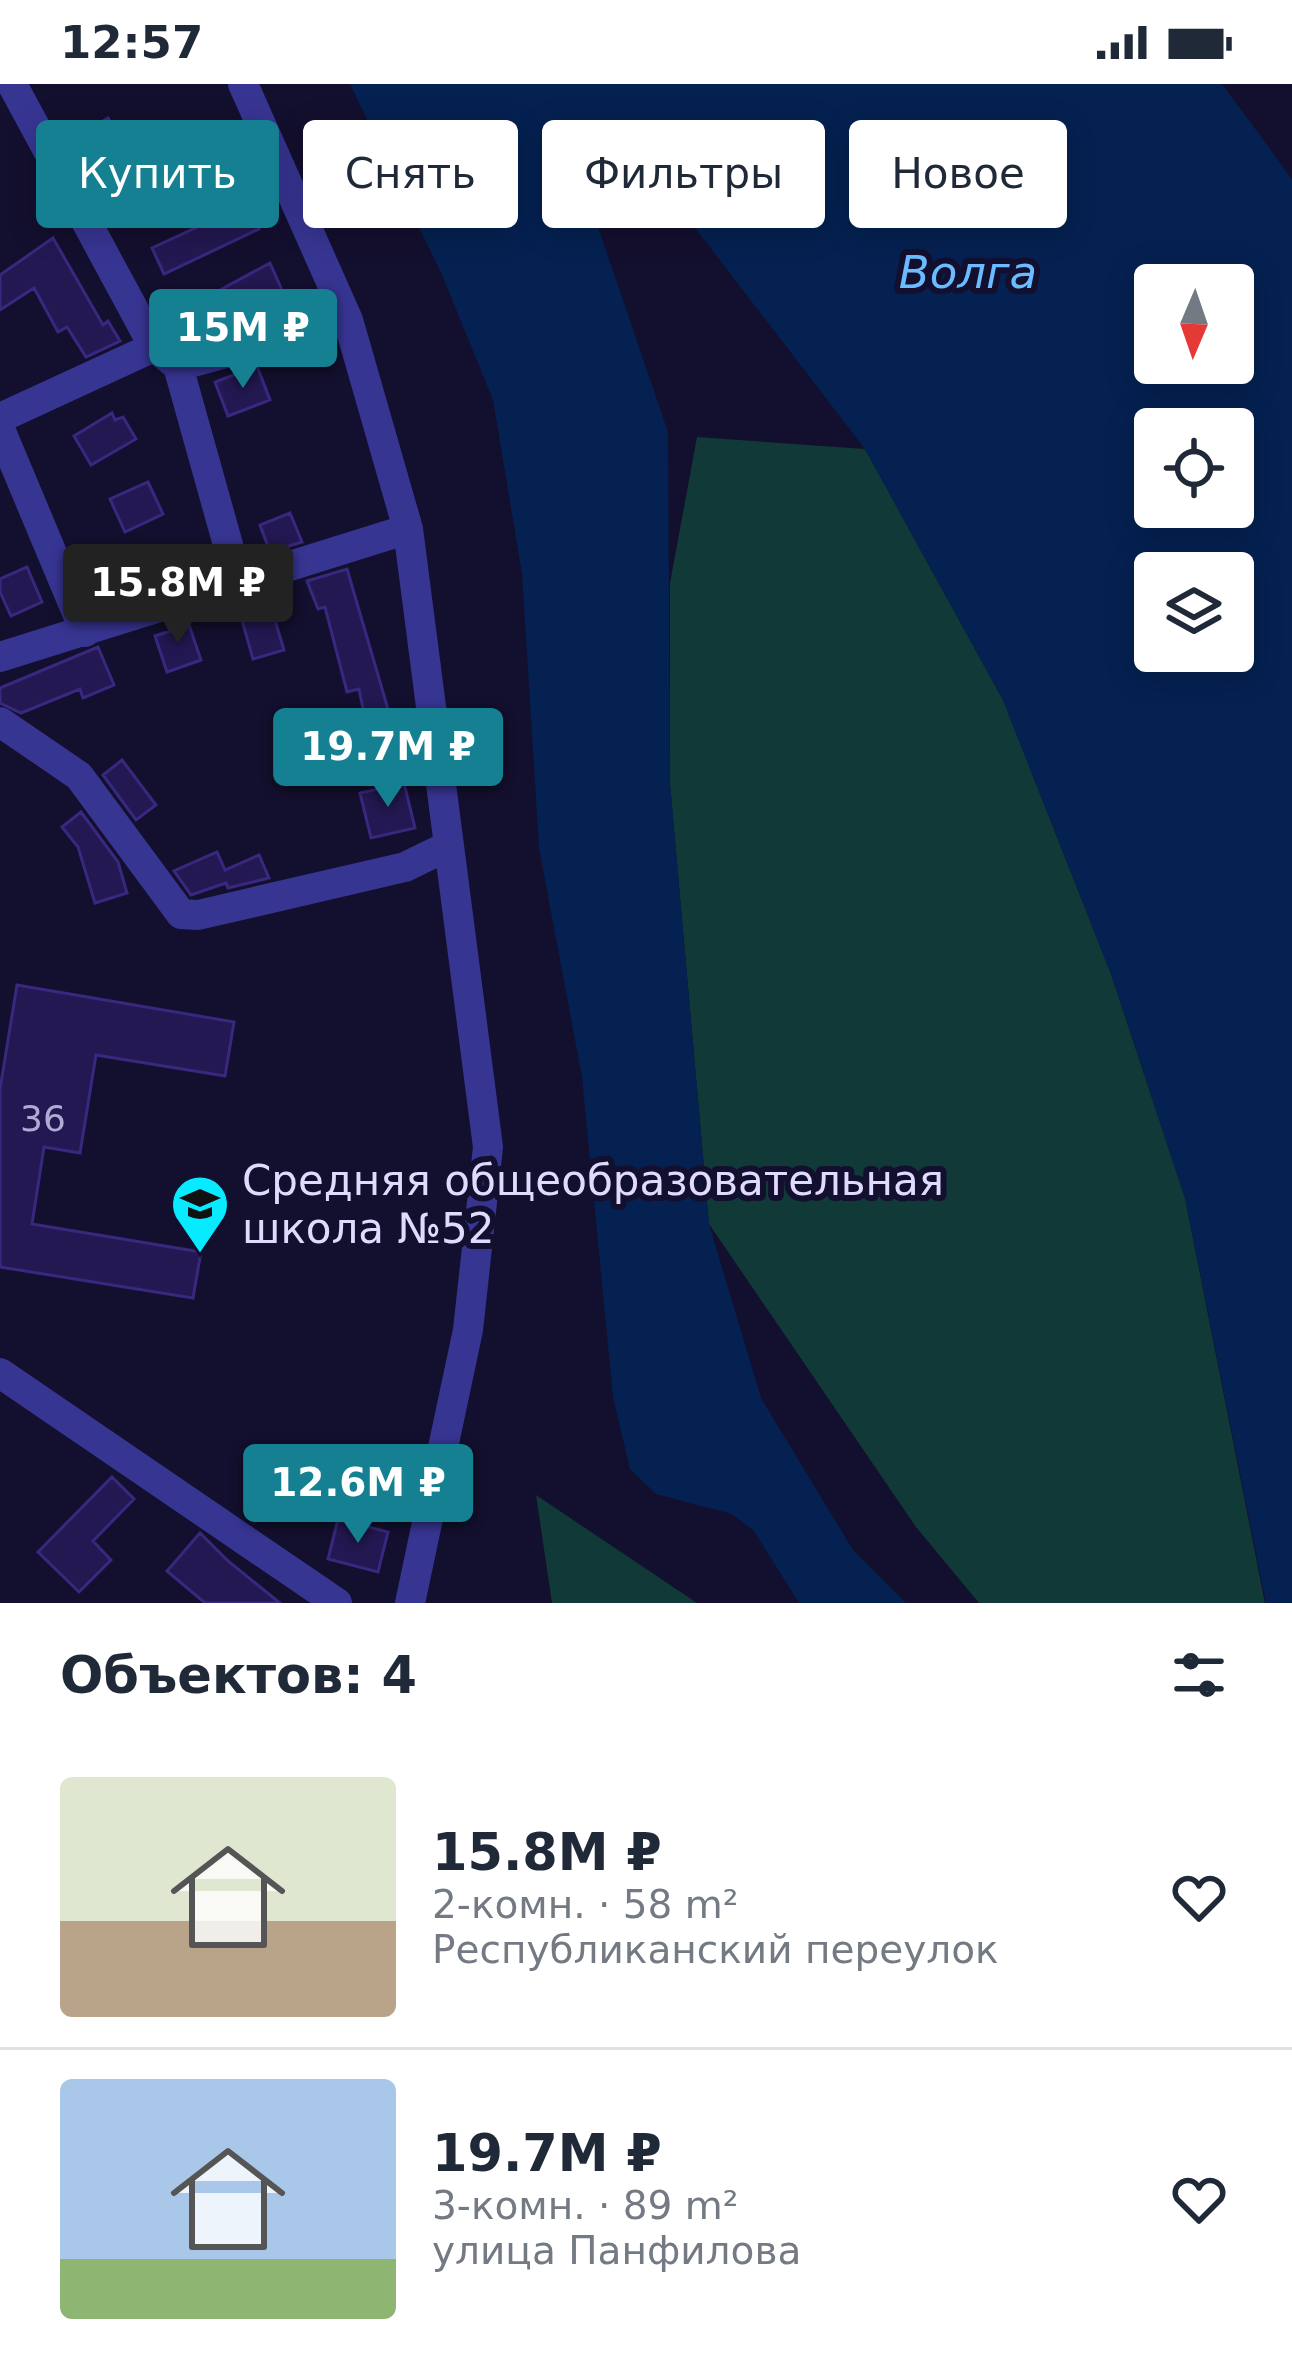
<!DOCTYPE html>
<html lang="ru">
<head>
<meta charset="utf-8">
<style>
  body { margin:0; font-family:"DejaVu Sans",sans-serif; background:#f6f6f7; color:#1f2937; height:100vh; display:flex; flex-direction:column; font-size:45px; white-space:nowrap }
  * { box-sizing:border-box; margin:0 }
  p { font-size:39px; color:#747a83 }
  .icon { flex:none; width:66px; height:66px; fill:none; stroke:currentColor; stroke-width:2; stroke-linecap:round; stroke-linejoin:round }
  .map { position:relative; height:1519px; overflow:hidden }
  .side { display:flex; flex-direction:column; background:#fff; flex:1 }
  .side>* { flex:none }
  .top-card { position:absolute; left:36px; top:36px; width:1221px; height:108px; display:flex; gap:24px }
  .needle { width:78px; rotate:182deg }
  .tools { position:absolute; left:1134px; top:180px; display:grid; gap:24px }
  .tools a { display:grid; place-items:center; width:120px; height:120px; border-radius:12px; background:#fff; box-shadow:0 6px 30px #0003; font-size:60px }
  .price { position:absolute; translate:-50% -102px; padding:0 27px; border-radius:12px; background:#148091; color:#fff; font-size:39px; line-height:78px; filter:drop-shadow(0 3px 6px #0008) }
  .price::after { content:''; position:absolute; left:50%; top:72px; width:36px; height:27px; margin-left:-18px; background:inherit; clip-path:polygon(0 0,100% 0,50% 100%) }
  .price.on { background:#222; color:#fff }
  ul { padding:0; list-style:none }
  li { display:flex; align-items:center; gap:36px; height:300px; padding:0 60px }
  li+li { border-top:3px solid #e0e1e3 }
  li span { display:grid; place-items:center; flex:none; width:336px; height:240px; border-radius:12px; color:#555 }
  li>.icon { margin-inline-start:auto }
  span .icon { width:144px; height:144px; fill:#fffc; stroke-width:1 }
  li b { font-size:51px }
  h2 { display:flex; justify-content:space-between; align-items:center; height:144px; padding:0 60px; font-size:51px }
  .tag { padding:0 42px; border-radius:12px; background:#fff; box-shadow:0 6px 30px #0003; font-size:42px; line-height:108px }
  .tag.on { background:#148091; color:#fff }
  .status { display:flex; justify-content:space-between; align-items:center; height:84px; padding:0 60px; background:#fff; direction:ltr }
  .status svg { height:33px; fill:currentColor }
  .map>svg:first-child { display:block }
</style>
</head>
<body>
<div class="status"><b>12:57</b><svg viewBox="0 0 49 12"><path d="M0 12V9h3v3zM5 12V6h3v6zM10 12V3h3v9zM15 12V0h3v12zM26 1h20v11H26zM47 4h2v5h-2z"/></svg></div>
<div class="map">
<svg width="1292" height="1519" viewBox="0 0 1292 1519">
  <rect width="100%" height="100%" fill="#130f2e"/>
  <path fill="#113937" d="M 697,353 L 865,365 L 1003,616 L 1111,890 L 1185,1114 L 1265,1519 L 979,1519 L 916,1443 L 709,1140 L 670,700 L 670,499 Z
    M 536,1411 L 697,1519 L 552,1519 Z"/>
  <path fill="#052151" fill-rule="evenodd" d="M 350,0 L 1222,0 L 1292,95 L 1292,1519 L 1266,1519 L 1185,1114 L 1111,890 L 1003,616 L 865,365 L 692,140 L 642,106 L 608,110 L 600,117 L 599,146 L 668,348 L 670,700 L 709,1140 L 761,1314 L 853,1466 L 906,1519 L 799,1519 L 754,1447 L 732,1430 L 656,1410 L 630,1385 L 613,1313 L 582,993 L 539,764 L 522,490 L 493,316 L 443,193 ZM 1155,201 L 1233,201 L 1233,279 L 1155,279 ZM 1155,345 L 1233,345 L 1233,423 L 1155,423 ZM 1155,489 L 1233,489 L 1233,567 L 1155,567 Z"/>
  <path fill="#231851" stroke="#38287f" stroke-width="3" d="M 108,34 L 139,84 L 111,101 L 80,51 Z
    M 232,77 L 259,145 L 164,190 L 152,164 L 206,139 L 188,96 Z
    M 53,154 L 103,241 L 108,237 L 120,257 L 86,273 L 67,243 L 58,248 L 34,204 L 0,226 L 0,191 Z
    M 270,179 L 293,231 L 265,238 L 263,231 L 235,246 L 201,256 L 185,225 Z
    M 257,282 L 270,316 L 228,332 L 215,298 Z
    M 112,329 L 115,336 L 123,333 L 136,355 L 91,381 L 74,352 Z
    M 148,398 L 163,430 L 125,448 L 110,415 Z
    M 290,429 L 302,458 L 270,468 L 260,441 Z
    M 27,483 L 42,518 L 11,532 L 0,508 L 0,495 Z
    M 347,485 L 397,656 L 371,664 L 359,605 L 347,608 L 325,523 L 318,525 L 307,497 Z
    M 267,510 L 284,566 L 253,575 L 237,519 Z
    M 187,535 L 201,576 L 167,588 L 155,552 L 170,547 L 167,541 Z
    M 98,563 L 114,601 L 83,614 L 80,605 L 21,629 L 0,619 L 0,604 Z
    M 122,676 L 156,721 L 136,736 L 103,691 Z
    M 404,699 L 415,744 L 371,754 L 360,709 Z
    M 81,728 L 118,778 L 127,809 L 95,819 L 78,763 L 62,743 Z
    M 217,768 L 225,786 L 259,771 L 269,794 L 228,804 L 226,799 L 191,811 L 174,787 Z
    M 17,901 L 234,938 L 225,992 L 96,971 L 80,1069 L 44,1063 L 32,1140 L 201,1168 L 193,1214 L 0,1183 L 0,1005 Z
    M 112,1393 L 134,1415 L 93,1457 L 111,1476 L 79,1508 L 38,1468 Z
    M 338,1435 L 388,1448 L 378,1488 L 328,1475 Z
    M 200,1449 L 228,1477 L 280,1519 L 205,1519 L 167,1487 Z"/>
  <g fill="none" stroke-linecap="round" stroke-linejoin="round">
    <path stroke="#373592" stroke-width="30" d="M 12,0 L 154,263 L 178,282 L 239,500
      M 243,0 L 348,236 L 408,445 L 488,1063 L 468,1246 L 410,1519
      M 178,282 L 348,236
      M 0,334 L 154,263
      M 0,345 L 85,548
      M 0,573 L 408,445
      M 0,638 L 79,692 L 181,830 L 198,831 L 405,783 L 448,762
      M 0,1289 L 337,1519"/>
  </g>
  <defs>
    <g id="school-pin" transform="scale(3)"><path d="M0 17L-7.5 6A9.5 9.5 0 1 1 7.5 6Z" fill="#07eaff" stroke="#130f2e"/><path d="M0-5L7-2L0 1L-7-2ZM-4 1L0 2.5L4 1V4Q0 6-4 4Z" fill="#111"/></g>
  </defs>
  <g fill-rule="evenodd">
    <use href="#school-pin" x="200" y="1120"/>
  </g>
  <g text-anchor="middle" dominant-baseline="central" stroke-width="12" stroke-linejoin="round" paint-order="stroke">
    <g font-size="36" fill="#b0aad4">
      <text x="43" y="1034">36</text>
    </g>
    <g font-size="42" fill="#dfdbff" stroke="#130f2e" text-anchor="start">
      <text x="242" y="1096">Средняя общеобразовательная<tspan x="242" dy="48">школа №52</tspan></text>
    </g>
    <g font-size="45" font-style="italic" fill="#69bcff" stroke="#130f2e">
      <text x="968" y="188">Волга</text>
    </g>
  </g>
</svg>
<div class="tools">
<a><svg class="needle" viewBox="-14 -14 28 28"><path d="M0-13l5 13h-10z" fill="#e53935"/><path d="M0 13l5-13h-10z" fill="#747a83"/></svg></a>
<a><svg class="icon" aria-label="locate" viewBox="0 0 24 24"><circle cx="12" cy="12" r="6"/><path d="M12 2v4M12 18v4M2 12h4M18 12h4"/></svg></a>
<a><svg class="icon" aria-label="layers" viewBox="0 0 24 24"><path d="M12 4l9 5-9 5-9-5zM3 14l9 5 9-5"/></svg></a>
</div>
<b class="price" style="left:243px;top:307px">15M ₽</b>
<b class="price on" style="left:178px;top:562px">15.8M ₽</b>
<b class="price" style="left:388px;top:726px">19.7M ₽</b>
<b class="price" style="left:358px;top:1462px">12.6M ₽</b>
<div class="top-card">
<a class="tag on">Купить</a>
<a class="tag">Снять</a>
<a class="tag">Фильтры</a>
<a class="tag">Новое</a>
</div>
</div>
<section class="side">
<h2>Объектов: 4<svg class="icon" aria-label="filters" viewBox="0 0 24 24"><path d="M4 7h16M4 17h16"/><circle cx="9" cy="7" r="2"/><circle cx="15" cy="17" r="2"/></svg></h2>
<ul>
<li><span style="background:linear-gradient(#dfe7d0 60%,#b9a48a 0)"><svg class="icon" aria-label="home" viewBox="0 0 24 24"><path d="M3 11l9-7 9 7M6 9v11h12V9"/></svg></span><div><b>15.8M ₽</b><p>2-комн. · 58 m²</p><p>Республиканский переулок</p></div><svg class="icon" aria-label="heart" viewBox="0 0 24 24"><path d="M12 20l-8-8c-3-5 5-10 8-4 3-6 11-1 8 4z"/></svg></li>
<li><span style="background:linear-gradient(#a9c7e8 75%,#8fb573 0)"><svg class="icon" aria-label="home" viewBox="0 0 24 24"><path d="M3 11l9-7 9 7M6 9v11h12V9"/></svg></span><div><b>19.7M ₽</b><p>3-комн. · 89 m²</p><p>улица Панфилова</p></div><svg class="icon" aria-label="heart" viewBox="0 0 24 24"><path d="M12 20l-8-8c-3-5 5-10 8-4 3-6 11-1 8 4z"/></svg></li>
</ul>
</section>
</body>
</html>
